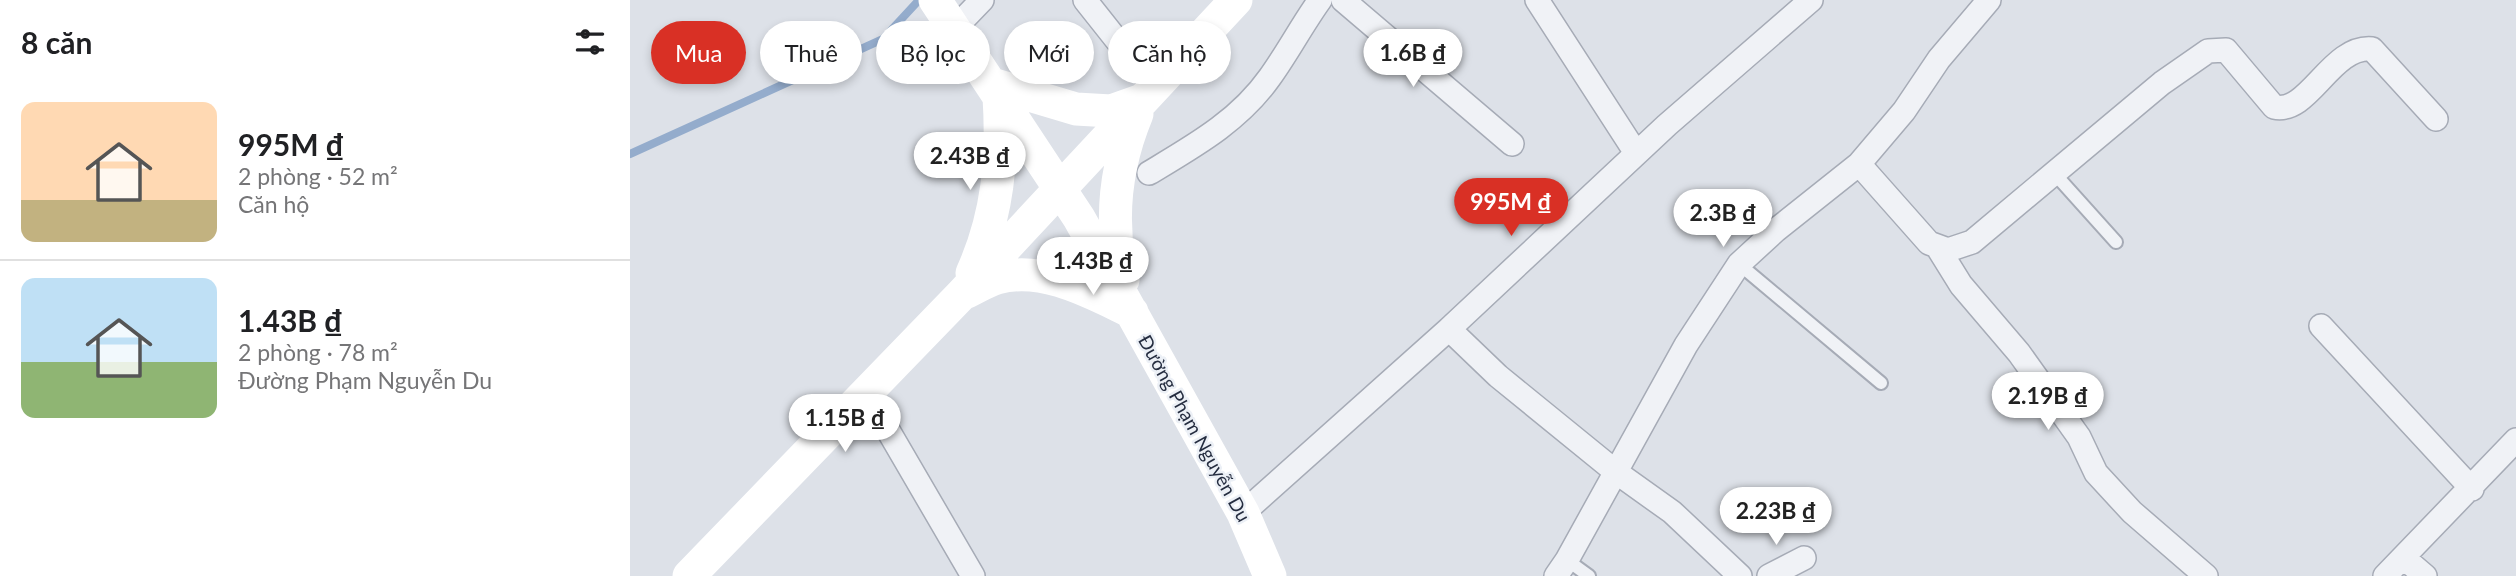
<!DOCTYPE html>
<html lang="vi">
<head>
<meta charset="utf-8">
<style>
  body { margin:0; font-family:Lato,sans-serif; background:#f6f6f6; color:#202124; height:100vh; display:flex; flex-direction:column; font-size:26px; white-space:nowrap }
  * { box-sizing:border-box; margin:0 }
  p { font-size:23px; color:#757577 }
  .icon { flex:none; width:38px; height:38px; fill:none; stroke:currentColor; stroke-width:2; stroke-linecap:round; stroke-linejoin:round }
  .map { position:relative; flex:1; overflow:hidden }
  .sheet { display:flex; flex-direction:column; background:#fff; width:630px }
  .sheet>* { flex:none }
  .top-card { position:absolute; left:21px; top:21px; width:665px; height:63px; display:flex; gap:14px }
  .price { position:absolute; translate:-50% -60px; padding:0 16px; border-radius:24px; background:#fff; color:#222; font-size:23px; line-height:46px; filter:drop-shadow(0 2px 4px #0008) }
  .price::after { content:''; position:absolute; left:50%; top:42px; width:21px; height:16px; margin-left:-10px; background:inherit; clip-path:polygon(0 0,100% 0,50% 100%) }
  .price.selected { background:#d93025; color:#fff }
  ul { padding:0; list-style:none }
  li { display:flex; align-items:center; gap:21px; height:175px; padding:0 21px }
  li+li { border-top:2px solid #e0e0e0 }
  li span { display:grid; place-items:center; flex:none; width:196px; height:140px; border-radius:14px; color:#555 }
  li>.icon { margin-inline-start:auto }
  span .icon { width:84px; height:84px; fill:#fffc; stroke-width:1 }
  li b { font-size:30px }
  h2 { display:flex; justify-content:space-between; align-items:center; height:84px; padding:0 21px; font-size:30px }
  .tag { padding:0 24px; border-radius:32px; background:#fff; box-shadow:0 4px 10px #0003; font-size:24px; line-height:63px }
  .tag.selected { background:#d93025; color:#fff }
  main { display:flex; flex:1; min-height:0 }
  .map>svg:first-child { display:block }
</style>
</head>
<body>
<main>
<section class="sheet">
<h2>8 căn<svg class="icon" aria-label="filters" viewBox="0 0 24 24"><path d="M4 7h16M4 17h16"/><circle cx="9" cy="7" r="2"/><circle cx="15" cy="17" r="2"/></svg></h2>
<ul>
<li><span style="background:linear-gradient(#ffd9b3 70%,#c2b280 0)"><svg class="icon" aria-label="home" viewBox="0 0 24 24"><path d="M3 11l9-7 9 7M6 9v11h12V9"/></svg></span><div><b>995M ₫</b><p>2 phòng · 52 m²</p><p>Căn hộ</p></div></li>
<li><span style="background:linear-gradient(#bfe0f5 60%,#8fb573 0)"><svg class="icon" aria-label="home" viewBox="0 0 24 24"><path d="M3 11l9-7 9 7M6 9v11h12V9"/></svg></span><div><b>1.43B ₫</b><p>2 phòng · 78 m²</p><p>Đường Phạm Nguyễn Du</p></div></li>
</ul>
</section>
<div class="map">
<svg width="1886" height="576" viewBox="0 0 1886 576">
  <rect width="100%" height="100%" fill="#dde1e8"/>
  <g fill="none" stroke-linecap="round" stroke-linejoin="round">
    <path stroke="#94accc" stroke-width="8" d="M 0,154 L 253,39 L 289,0"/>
    <g stroke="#a6abb6" stroke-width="16">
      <path id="lane" d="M 1424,173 L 1486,242
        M 1109,264 L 1251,383
        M 937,560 L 959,576"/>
    </g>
    <g stroke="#a6abb6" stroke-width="26">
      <path id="street" d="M 455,0 L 524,87
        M 713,0 L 882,144
        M 907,0 L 1006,153
        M 325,28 L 352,0
        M 1229,164 L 1299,243 L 1318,250 L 1342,242 L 1532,83 L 1578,51 L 1596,50 L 1644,107 C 1679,115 1701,45 1742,49 L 1806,119
        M 519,173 C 564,146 609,121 640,77 C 658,52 672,25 690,0
        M 1308,248 L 1331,285 L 1389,353 L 1449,437 L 1466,473 L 1502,512 L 1576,576
        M 1691,326 L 1842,489
        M 819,329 L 868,376 L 986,472 L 1042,512 L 1110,576
        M 255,425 L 343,576
        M 613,513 L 819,329 L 1037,125 L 1181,0
        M 1774,558 L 1795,576
        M 926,576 L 937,560 L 1056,345 L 1109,264 L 1146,230 L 1229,164 L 1274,111 L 1309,59 L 1359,0
        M 1139,576 L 1174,558
        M 1755,576 L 1886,440"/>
    </g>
    <use href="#lane" stroke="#f0f2f6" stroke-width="12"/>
    <use href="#street" stroke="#f0f2f6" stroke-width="23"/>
    <path stroke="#fff" stroke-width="33" d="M 305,0 L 449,218 L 613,513 L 640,576
      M 362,84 L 446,109 L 481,111 L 512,100
      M 342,273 C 368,216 373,158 369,97
      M 493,280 C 479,223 485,167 507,114
      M 337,292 C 347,287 357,281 367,278 C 413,265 462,293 502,312
      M 59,576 L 332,294 L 606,0"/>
  </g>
  <g text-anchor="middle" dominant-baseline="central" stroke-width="5" stroke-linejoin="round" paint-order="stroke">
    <g font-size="19" fill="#252d40" stroke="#ecf0f6">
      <text transform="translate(565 428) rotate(61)">Đường Phạm Nguyễn Du</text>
    </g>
  </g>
</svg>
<b class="price" style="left:783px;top:89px">1.6B ₫</b>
<b class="price" style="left:340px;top:192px">2.43B ₫</b>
<b class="price selected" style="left:881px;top:238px">995M ₫</b>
<b class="price" style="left:1093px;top:249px">2.3B ₫</b>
<b class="price" style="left:463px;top:297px">1.43B ₫</b>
<b class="price" style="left:1418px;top:432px">2.19B ₫</b>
<b class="price" style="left:215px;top:454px">1.15B ₫</b>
<b class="price" style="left:1146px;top:547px">2.23B ₫</b>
<div class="top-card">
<a class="tag selected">Mua</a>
<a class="tag">Thuê</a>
<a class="tag">Bộ lọc</a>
<a class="tag">Mới</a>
<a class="tag">Căn hộ</a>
</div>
</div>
</main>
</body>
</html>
